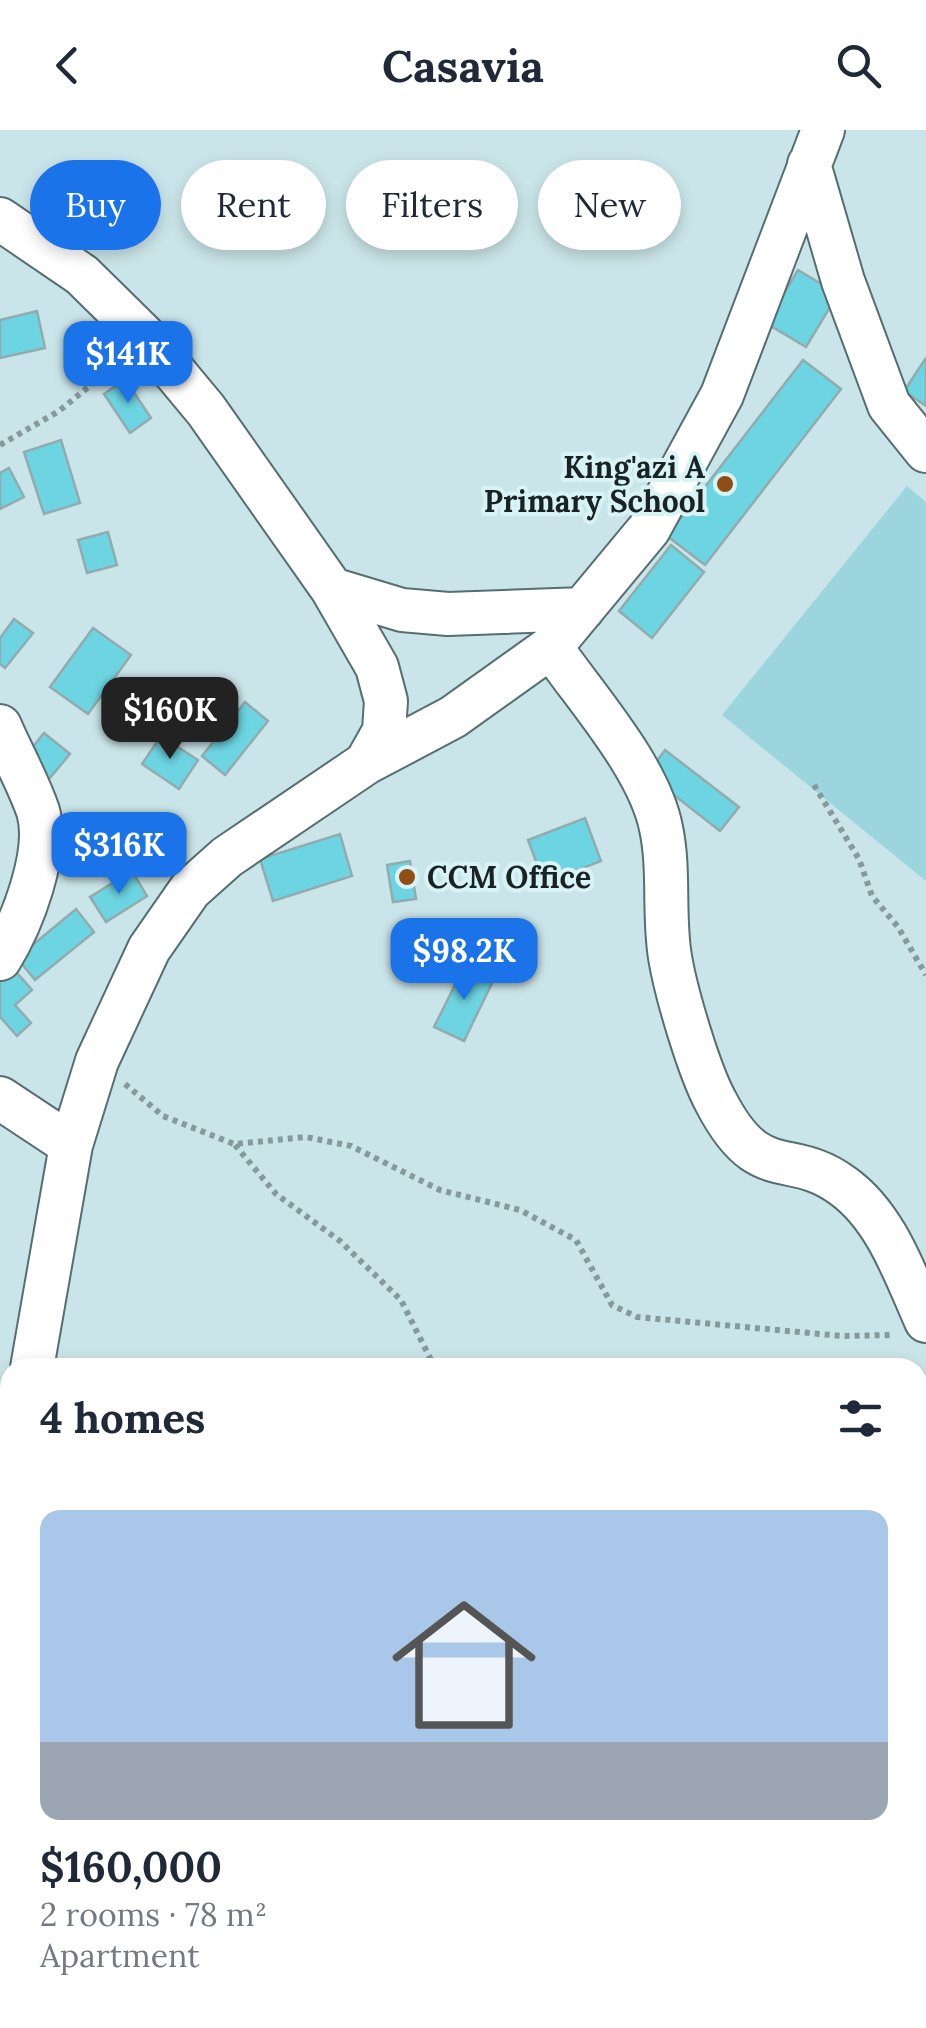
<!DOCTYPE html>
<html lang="en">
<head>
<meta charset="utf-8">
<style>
  body { margin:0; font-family:Lora,serif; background:#f2f2f3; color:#1f2937; height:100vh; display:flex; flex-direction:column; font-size:38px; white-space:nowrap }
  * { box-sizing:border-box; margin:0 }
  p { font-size:32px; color:#747a83 }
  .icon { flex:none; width:55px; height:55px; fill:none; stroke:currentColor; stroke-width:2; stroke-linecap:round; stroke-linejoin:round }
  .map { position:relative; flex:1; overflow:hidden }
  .side { position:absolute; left:0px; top:1228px; width:928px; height:672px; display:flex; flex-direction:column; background:#fff; border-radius:30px 30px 0 0; box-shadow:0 5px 15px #0003 }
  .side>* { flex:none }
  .hud { position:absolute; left:30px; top:30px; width:868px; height:90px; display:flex; gap:20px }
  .price { position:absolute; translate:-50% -85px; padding:0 22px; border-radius:20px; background:#1a73e8; color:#fff; font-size:32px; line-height:65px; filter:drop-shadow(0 2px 5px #0008) }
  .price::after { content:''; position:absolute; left:50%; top:60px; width:30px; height:22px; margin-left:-15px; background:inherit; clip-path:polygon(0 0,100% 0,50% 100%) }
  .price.active { background:#222; color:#fff }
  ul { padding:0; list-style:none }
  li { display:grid; align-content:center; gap:20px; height:530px; padding:0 40px }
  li+li { border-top:2px solid #e0e1e3 }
  li span { display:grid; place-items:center; height:310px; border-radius:20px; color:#555 }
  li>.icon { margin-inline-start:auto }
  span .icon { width:180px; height:180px; fill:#fffc; stroke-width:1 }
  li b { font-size:42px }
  h2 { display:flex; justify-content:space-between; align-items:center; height:120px; padding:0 40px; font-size:42px }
  .tag { padding:0 35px; border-radius:45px; background:#fff; box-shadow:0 5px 15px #0003; font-size:35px; line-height:90px }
  .tag.active { background:#1a73e8; color:#fff }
  header { display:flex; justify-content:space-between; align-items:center; height:130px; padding:0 40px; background:#fff; font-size:45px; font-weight:700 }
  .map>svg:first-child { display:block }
</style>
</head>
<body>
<header><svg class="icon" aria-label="back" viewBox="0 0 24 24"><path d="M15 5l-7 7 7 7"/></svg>Casavia<svg class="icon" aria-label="search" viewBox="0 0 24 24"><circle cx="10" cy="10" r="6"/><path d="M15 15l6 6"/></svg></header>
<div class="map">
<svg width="926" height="1898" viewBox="0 0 926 1898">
  <rect width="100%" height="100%" fill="#cae5e9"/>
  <path fill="#9cd5dd" d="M 907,356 L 926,372 L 926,751 L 722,585 Z"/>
  <path fill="#6dd5e2" stroke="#91abae" stroke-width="2.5" d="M 798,140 L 838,164 L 806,217 L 766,193 Z
    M 37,181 L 45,218 L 0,228 L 0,190 Z
    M 926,228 L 926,276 L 904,261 Z
    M 803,230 L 841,259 L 705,435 L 667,406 Z
    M 125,249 L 151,288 L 130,303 L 104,264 Z
    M 61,310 L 80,373 L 44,384 L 24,322 Z
    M 9,338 L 24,367 L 0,379 L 0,343 Z
    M 108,402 L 117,435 L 87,443 L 78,410 Z
    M 671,415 L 704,442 L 652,508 L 619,481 Z
    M 14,489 L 33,503 L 5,538 L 0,534 L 0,508 Z
    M 93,498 L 131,525 L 88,584 L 50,557 Z
    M 245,572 L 268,591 L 225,645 L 202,626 Z
    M 44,603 L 70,624 L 49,649 L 23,629 Z
    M 161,606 L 198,630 L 179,659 L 142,634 Z
    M 665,620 L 739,677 L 720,701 L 647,644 Z
    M 585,688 L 601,731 L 544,753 L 528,710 Z
    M 340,704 L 352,746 L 273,771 L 260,729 Z
    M 410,731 L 416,769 L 393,772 L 387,735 Z
    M 132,741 L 147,766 L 106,792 L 90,767 Z
    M 76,779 L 94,802 L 35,850 L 17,828 Z
    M 465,835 L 494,849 L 464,911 L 434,897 Z
    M 11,836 L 32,860 L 15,875 L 31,893 L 17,906 L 0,887 L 0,846 Z"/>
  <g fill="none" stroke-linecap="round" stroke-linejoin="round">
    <g stroke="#566e71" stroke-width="46">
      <path id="minor" d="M 809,34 L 843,151 L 889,275 L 926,321
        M 0,89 L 82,145 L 147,209 L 206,280 L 332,459 L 377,537 L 386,571 L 384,601 L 366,633 L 227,727 L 190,760 L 149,819 L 97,931 L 71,1015 L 32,1238
        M 332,459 L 402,480 L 448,484 L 583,479
        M 551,517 C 586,568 649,637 661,698 C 670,740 663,785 670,827 C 676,863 699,941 716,972 C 760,1057 789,1016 843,1056 C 886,1087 905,1144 926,1191
        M 0,596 C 12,624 28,652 38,681 C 50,722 22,794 0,829
        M 366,633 L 453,587 L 551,517 L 649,399 L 722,265 L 823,0
        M 0,968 L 71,1015
        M 0,1292 L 10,1310
        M 0,1376 L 10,1345"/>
    </g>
    <path stroke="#869a9d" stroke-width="6" stroke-dasharray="5 5" stroke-linecap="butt" d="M 0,315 L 59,281 L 119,232
      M 814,655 L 859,729 L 872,766 L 898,797 L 926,845
      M 125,954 L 163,986 L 234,1014 L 306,1007 L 351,1016 L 440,1060 L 520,1080 L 576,1110 L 612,1175 L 637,1187 L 842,1206 L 892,1205
      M 235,1015 L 276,1064 L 340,1111 L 401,1170 L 435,1238"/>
    <use href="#minor" stroke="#fff" stroke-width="42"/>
  </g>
  <g fill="#8e4e16" stroke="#d7f3f6" stroke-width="4">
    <circle cx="725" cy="354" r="10"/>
    <circle cx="407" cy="747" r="10"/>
  </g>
  <g text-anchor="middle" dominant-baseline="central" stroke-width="8" stroke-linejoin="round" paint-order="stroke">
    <g font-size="30" font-weight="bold" fill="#192324" stroke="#d7f3f6" text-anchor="end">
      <text x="705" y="337">King'azi A<tspan x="705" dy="34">Primary School</tspan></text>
      <text x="427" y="747" text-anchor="start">CCM Office</text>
    </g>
  </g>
</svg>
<b class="price" style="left:128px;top:276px">$141K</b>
<b class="price active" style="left:170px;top:632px">$160K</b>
<b class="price" style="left:119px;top:767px">$316K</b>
<b class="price" style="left:464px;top:873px">$98.2K</b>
<div class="hud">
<a class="tag active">Buy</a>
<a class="tag">Rent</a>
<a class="tag">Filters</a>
<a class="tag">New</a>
</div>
<section class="side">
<h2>4 homes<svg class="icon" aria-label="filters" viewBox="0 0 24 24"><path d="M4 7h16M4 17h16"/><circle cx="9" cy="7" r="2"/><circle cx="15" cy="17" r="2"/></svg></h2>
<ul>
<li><span style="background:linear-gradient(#a9c7e8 75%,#9aa5b1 0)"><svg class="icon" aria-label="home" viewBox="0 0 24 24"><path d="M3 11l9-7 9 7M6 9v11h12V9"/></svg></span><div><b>$160,000</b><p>2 rooms · 78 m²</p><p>Apartment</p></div></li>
</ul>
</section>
</div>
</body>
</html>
